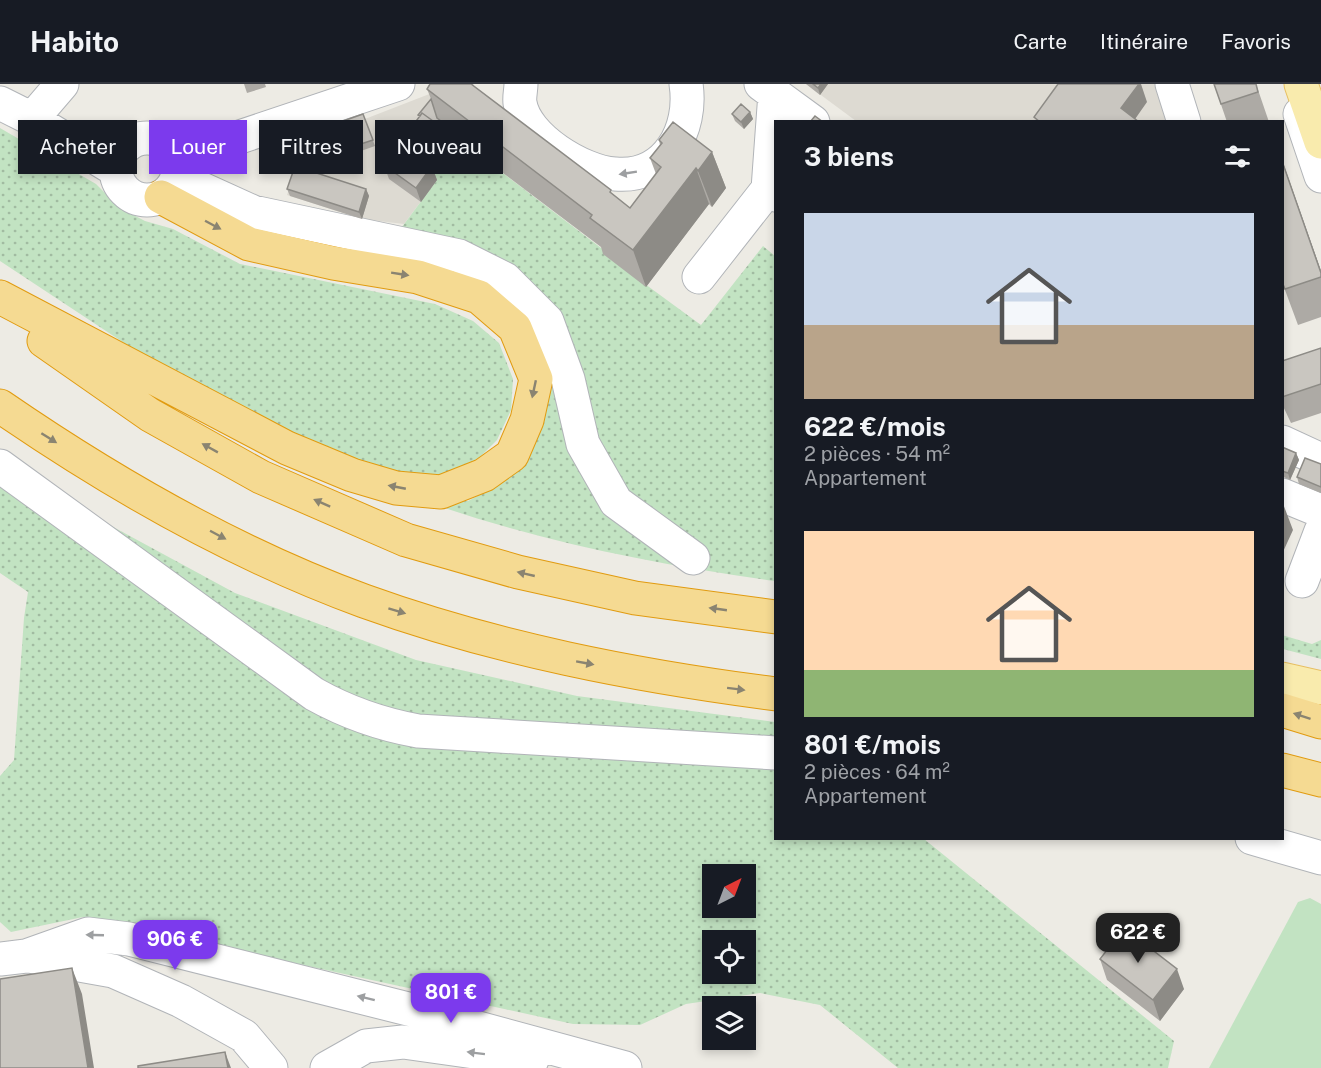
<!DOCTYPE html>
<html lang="fr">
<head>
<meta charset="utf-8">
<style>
  body { margin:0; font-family:"Public Sans",sans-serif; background:#242831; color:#f1f3f6; height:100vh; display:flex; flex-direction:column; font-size:22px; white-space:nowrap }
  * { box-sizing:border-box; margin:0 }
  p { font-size:20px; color:#9ea1a6 }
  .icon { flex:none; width:33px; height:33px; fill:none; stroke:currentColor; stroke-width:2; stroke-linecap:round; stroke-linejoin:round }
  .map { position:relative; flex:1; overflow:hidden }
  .drawer { position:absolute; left:774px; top:36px; width:510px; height:720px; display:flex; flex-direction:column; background:#171b24; border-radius:0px; box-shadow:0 3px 9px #0003 }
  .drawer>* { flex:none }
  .banner { position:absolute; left:18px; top:36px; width:570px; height:54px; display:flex; gap:12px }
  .needle { width:39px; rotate:42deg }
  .tools { position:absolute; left:702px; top:780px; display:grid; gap:12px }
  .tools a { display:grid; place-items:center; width:54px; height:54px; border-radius:0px; background:#171b24; box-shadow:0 3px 9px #0003; font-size:30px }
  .price { position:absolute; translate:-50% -51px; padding:0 14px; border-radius:12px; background:#7c3aed; color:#fff; font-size:20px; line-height:39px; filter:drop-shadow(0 2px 3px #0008) }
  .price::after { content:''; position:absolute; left:50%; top:36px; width:18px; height:14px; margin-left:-9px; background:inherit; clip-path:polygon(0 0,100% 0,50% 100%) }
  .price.selected { background:#222; color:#fff }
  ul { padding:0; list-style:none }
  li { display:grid; align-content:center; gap:12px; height:318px; padding:0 30px }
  li span { display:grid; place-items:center; height:186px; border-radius:0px; color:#555 }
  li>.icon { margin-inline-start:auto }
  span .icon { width:108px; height:108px; fill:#fffc; stroke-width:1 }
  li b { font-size:26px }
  h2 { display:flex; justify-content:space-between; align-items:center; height:72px; padding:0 30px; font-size:26px }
  .chip { padding:0 21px; border-radius:0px; background:#171b24; box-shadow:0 3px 9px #0003; font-size:21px; line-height:54px }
  .chip.selected { background:#7c3aed; color:#fff }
  header { display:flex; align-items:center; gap:36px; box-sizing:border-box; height:84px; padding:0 30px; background:#171b24; border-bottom:2px solid #363941 }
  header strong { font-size:28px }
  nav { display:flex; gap:33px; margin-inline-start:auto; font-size:21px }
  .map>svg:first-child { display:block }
</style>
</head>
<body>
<header>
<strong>Habito</strong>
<nav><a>Carte</a><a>Itinéraire</a><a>Favoris</a></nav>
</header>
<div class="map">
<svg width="1321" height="984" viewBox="0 0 1321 984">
  <defs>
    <pattern id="grass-dots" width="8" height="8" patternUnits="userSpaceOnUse" patternTransform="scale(1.5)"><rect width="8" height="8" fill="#c2e3c2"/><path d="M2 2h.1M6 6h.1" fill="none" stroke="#a1bba1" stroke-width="1.8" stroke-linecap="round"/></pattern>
  </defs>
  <rect width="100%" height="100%" fill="#edebe4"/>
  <path fill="#dddad2" d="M 806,0 L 1158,0 L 1171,37 L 856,37 Z
    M 450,2 L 458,55 L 437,96 L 404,140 L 362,135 L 287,111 L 301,70 L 298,55 L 365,35 Z"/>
  <path fill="url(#grass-dots)" fill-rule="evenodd" d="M 0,44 L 96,100 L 120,124 L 145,137 L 173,145 L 240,180 L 435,220 L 473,237 L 499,259 L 513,295 L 511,326 L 497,356 L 476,377 L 437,394 L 377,385 L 212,317 L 0,177 Z
    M 458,55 L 605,167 L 604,170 L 701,241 L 763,162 L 775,172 L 775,497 C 659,481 542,458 430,419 L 468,417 L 499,401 L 520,380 L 533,248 L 381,171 L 437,96 L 432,92 Z
    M 0,369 L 69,419 L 235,509 L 416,576 L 577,612 L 775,638 L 776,754 L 924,755 L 1174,957 L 1168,984 L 898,984 L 820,921 L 760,909 L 686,920 L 640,941 L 573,940 L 83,833 L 11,848 L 0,838 L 0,692 L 14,676 L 24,534 L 28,508 L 0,489 ZM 712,790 L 746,790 L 746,824 L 712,824 ZM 712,856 L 746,856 L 746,890 L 712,890 Z
    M 1282,551 L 1312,560 L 1321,556 L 1321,575 L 1283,565 Z"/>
  <path fill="#c2e3c2" d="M 1310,814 L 1321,820 L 1321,984 L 1209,984 L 1298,818 Z"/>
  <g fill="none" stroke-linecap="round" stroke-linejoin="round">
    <g stroke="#b1b4b8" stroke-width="35">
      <path id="minor" d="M 521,0 C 521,6 519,13 520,19 C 525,53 582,88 615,90 C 667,95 693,45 686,0
        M 761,0 L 813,38
        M 1172,0 L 1184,38
        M 775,9 L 768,105 L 776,111
        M 0,19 L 32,35 L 116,86
        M 1300,30 L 1321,92
        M 32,35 L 62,0
        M116 85a31 31 0 1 1 62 0a31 31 0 1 1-62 0Z
        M 177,74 L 398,0
        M 178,94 L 253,128 L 459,172 L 505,195 L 547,237 L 568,295 L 583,360 L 616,418 L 693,474
        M 699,193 L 768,105
        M 1282,358 L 1321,376
        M 0,382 L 314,610 C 348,629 379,640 418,647 L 776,669
        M 1282,411 L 1321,427
        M 1302,497 L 1321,447
        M 1252,754 L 1321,774
        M 29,872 L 113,887 L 181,917 L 244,952 L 271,984
        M 0,875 L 26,872 L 88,850 L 129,855 L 416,927 L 625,984
        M 327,984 L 366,962 L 403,958 L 532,976"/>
    </g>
    <g stroke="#e7bf62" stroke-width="35">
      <path id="major" d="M 1301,0 L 1321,58
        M 1282,595 L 1321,604"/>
    </g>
    <g stroke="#e19b10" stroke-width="35">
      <path id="highway" d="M 0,213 L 287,364 L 352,391 L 396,404 L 441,408 L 484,391 L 512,371 L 527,336 L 536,295 L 515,244 L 479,213 L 418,193 L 333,179 L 249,160 L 161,113
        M 44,257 L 150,331 L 261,393 L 406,456 L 518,488 L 635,514 L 776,533
        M 0,322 C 112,399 235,470 364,517 C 497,565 636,592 776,610
        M 1282,626 L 1321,638
        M 1282,686 L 1321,696"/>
    </g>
    <use href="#minor" stroke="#fff" stroke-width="33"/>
    <use href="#major" stroke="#f9ebad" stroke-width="33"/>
    <use href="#highway" stroke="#f5da92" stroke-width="33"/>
  </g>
  <path fill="#adaaa5" d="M 244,0 L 265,0 L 266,3 L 247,9 Z
    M 430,0 L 473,0 L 474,2 L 630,124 L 656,90 L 650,74 L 660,61 L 659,56 L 712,68 L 726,104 L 712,123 L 709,120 L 646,203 L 603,170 L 601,163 L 458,55 L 434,88 L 437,96 L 421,118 L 389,95 L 384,81 L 419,33 L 418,31 L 431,15 L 427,5 Z
    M 806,0 L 828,0 L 820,11 Z
    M 1214,0 L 1256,0 L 1269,38 L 1227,38 Z
    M 750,28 L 753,35 L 744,45 L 735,37 L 732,30 Z
    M 363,30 L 375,62 L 324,80 L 316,62 L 311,63 L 306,50 Z
    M 1282,76 L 1321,187 L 1321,233 L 1298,241 L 1282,198 Z
    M 287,105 L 366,105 L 369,112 L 362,135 L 290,112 Z
    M 1321,264 L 1321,329 L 1291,339 L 1282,320 L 1282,277 Z
    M 1282,363 L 1296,369 L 1299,376 L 1290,396 L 1282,392 Z
    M 1321,380 L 1321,409 L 1299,400 L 1297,393 Z
    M 1100,875 L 1184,905 L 1160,937 L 1107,896 Z"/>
  <path fill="#8d8b86" d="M 821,0 L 828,0 L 820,11 L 818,4 Z
    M 1139,0 L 1141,0 L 1147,18 L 1133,38 L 1121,24 Z
    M 750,28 L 753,35 L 744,45 L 741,38 Z
    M 448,48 L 456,48 L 458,55 L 434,88 L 437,96 L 421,118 L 416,104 L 427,78 Z
    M 712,68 L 726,104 L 712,123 L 698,87 Z
    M 1282,76 L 1321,187 L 1321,189 L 1282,77 Z
    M 696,84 L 709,120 L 646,203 L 633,166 Z
    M 366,105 L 369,112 L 362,135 L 359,128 Z
    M 1296,369 L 1299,376 L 1290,396 L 1288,389 Z
    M 1282,417 L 1293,446 L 1282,470 Z
    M 72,884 L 82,910 L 94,984 L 88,984 Z
    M 1177,885 L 1184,905 L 1160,937 L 1153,916 Z
    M 225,968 L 231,984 L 228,984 Z"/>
  <path fill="#c9c6c0" stroke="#8d8b86" stroke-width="1.5" d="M 430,0 L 471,0 L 611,106 L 610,108 L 630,124 L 661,83 L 650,74 L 662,59 L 659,56 L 673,38 L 712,68 L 698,87 L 696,84 L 633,166 L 590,134 L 592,131 L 427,5 Z
    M 813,0 L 821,0 L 818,4 Z
    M 1058,0 L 1139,0 L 1121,24 L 1139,38 L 1040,38 L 1034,33 Z
    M 1214,0 L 1256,0 L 1258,8 L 1221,20 Z
    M 431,15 L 437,34 L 456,48 L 450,55 L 448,48 L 422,29 L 420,32 L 418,31 Z
    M 741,20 L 750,28 L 741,38 L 732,30 Z
    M 422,29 L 448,48 L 427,78 L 432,82 L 416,104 L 384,81 Z
    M 363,30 L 373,56 L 321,73 L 314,55 L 309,56 L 306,50 Z
    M 815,32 L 823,38 L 810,38 Z
    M 1282,77 L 1321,189 L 1321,193 L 1285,205 L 1282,198 Z
    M 295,82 L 366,105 L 359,128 L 287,105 Z
    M 1321,264 L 1321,300 L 1282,313 L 1282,277 Z
    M 1282,363 L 1296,369 L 1288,389 L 1282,387 Z
    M 1305,374 L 1321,380 L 1321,403 L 1297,393 Z
    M 1124,844 L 1177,885 L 1153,916 L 1100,875 Z
    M 72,884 L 88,984 L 0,984 L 0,895 Z
    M 225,968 L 228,984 L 138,984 L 138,982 Z"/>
  <defs><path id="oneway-solid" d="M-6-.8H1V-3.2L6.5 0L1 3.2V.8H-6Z" transform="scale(1.5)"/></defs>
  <g fill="#9d9fa1">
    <use href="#oneway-solid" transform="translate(628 89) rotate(171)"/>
    <use href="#oneway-solid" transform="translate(95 851) rotate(-178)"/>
    <use href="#oneway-solid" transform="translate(366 914) rotate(-166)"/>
    <use href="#oneway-solid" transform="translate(476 969) rotate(-173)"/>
  </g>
  <g fill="#8a8471">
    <use href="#oneway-solid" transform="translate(213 141) rotate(28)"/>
    <use href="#oneway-solid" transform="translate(400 190) rotate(9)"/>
    <use href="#oneway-solid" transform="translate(534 305) rotate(102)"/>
    <use href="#oneway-solid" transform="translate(49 354) rotate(32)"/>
    <use href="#oneway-solid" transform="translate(210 364) rotate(-151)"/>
    <use href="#oneway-solid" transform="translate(397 403) rotate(-169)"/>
    <use href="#oneway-solid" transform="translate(322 419) rotate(-156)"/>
    <use href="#oneway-solid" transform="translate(218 451) rotate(28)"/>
    <use href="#oneway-solid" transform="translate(526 490) rotate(-167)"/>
    <use href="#oneway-solid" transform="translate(718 525) rotate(-172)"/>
    <use href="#oneway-solid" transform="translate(397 527) rotate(17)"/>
    <use href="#oneway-solid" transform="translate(585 579) rotate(10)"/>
    <use href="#oneway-solid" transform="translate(736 605) rotate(7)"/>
    <use href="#oneway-solid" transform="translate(1302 632) rotate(-162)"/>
  </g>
</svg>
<div class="tools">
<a><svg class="needle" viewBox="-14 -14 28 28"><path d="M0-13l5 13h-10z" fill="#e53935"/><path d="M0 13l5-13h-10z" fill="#9ea1a6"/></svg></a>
<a><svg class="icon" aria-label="locate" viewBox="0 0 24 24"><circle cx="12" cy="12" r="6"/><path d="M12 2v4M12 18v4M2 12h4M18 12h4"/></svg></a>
<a><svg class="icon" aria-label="layers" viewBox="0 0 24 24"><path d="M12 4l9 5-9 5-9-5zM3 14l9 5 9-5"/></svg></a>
</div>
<b class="price selected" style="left:1138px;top:880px">622 €</b>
<b class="price" style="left:175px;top:887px">906 €</b>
<b class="price" style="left:451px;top:940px">801 €</b>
<div class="banner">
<a class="chip">Acheter</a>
<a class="chip selected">Louer</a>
<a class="chip">Filtres</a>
<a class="chip">Nouveau</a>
</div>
<section class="drawer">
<h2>3 biens<svg class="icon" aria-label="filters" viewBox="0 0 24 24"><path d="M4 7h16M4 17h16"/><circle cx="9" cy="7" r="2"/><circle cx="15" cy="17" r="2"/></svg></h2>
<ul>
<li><span style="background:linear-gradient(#c9d6e8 60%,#b9a48a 0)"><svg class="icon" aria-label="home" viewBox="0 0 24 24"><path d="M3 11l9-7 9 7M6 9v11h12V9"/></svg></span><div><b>622 €/mois</b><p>2 pièces · 54 m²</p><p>Appartement</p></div></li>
<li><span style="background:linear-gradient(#ffd9b3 75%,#8fb573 0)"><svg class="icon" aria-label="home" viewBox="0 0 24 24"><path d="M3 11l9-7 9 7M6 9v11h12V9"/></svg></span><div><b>801 €/mois</b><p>2 pièces · 64 m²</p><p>Appartement</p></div></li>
</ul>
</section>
</div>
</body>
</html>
